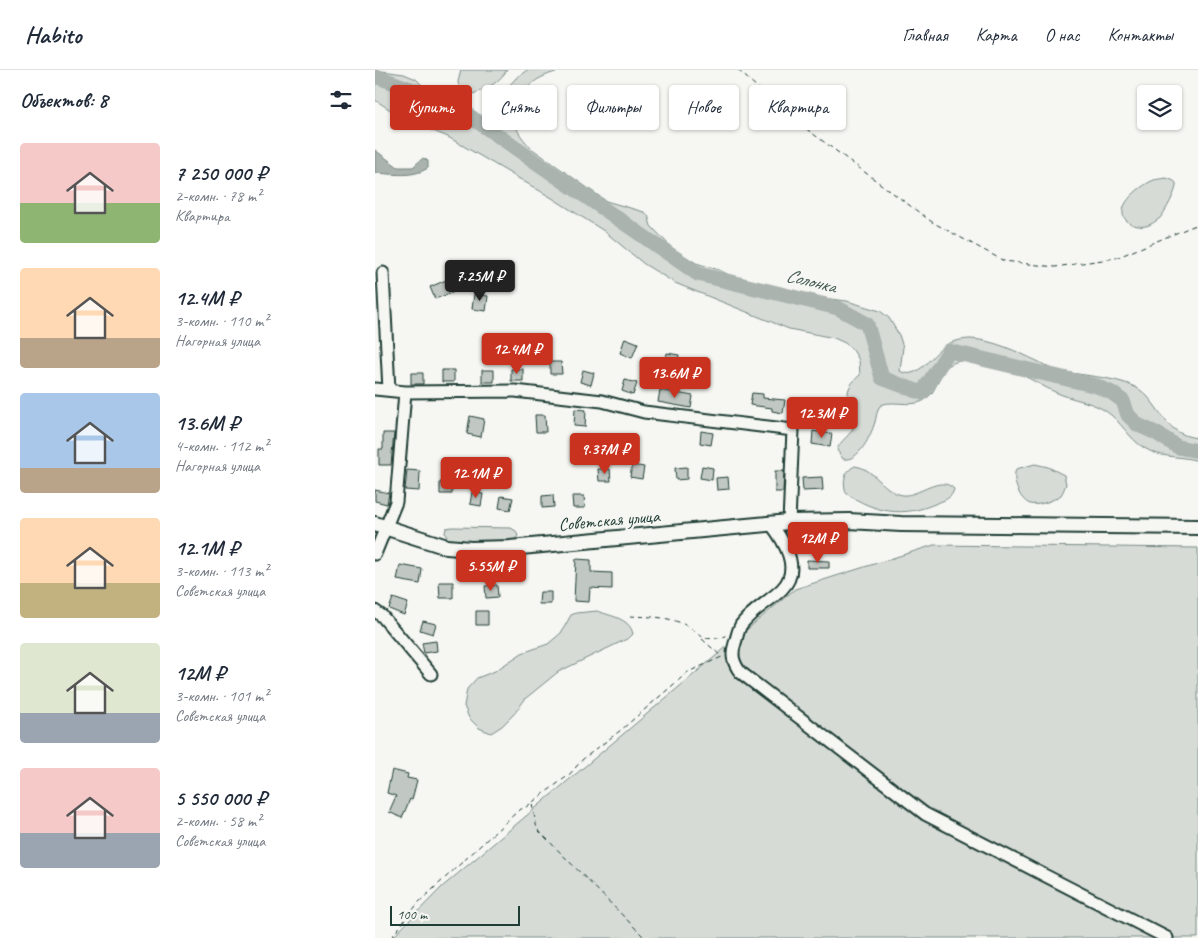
<!DOCTYPE html>
<html lang="ru">
<head>
<meta charset="utf-8">
<style>
  body { margin:0; font-family:Caveat,sans-serif; background:#f6f6f7; color:#1f2937; height:100vh; display:flex; flex-direction:column; font-size:19px; white-space:nowrap }
  * { box-sizing:border-box; margin:0 }
  p { font-size:16px; color:#747a83 }
  .icon { flex:none; width:28px; height:28px; fill:none; stroke:currentColor; stroke-width:2; stroke-linecap:round; stroke-linejoin:round }
  .map { position:relative; flex:1; overflow:hidden }
  .sheet { display:flex; flex-direction:column; background:#fff; width:375px }
  .sheet>* { flex:none }
  .top-card { position:absolute; left:15px; top:15px; width:475px; height:45px; display:flex; gap:10px }
  .tools { position:absolute; left:762px; top:15px; display:grid; gap:10px }
  .tools a { display:grid; place-items:center; width:45px; height:45px; border-radius:5px; background:#fff; box-shadow:0 1px 4px #0004; font-size:25px }
  .scale { position:absolute; left:15px; bottom:12px; width:130px; box-sizing:border-box; padding-left:5px; border:2px solid #1f3d34; border-top:0; font-size:14px; line-height:18px; white-space:nowrap; color:#1f3d34; -webkit-text-stroke:4px #f6f6f2; paint-order:stroke }
  .price { position:absolute; translate:-50% -42px; padding:0 11px; border-radius:5px; background:#c8321e; color:#fff; font-size:16px; line-height:32px; filter:drop-shadow(0 1px 2px #0008) }
  .price::after { content:''; position:absolute; left:50%; top:30px; width:15px; height:11px; margin-left:-8px; background:inherit; clip-path:polygon(0 0,100% 0,50% 100%) }
  .price.current { background:#222; color:#fff }
  ul { padding:0; list-style:none }
  li { display:flex; align-items:center; gap:15px; height:125px; padding:0 20px }
  li span { display:grid; place-items:center; flex:none; width:140px; height:100px; border-radius:5px; color:#555 }
  li>.icon { margin-inline-start:auto }
  span .icon { width:60px; height:60px; fill:#fffc; stroke-width:1 }
  li b { font-size:21px }
  h2 { display:flex; justify-content:space-between; align-items:center; height:60px; padding:0 20px; font-size:21px }
  .chip { padding:0 18px; border-radius:5px; background:#fff; box-shadow:0 1px 4px #0004; font-size:18px; line-height:45px }
  .chip.current { background:#c8321e; color:#fff }
  header { display:flex; align-items:center; gap:30px; box-sizing:border-box; height:70px; padding:0 25px; background:#fff; border-bottom:1px solid #e0e1e3 }
  header strong { font-size:24px }
  nav { display:flex; gap:28px; margin-inline-start:auto; font-size:18px }
  main { display:flex; flex:1; min-height:0 }
  .map>svg:first-child { display:block }
</style>
</head>
<body>
<header>
<strong>Habito</strong>
<nav><a>Главная</a><a>Карта</a><a>О нас</a><a>Контакты</a></nav>
</header>
<main>
<section class="sheet">
<h2>Объектов: 8<svg class="icon" aria-label="filters" viewBox="0 0 24 24"><path d="M4 7h16M4 17h16"/><circle cx="9" cy="7" r="2"/><circle cx="15" cy="17" r="2"/></svg></h2>
<ul>
<li><span style="background:linear-gradient(#f6c9c9 60%,#8fb573 0)"><svg class="icon" aria-label="home" viewBox="0 0 24 24"><path d="M3 11l9-7 9 7M6 9v11h12V9"/></svg></span><div><b>7 250 000 ₽</b><p>2-комн. · 78 m²</p><p>Квартира</p></div></li>
<li><span style="background:linear-gradient(#ffd9b3 70%,#b9a48a 0)"><svg class="icon" aria-label="home" viewBox="0 0 24 24"><path d="M3 11l9-7 9 7M6 9v11h12V9"/></svg></span><div><b>12.4M ₽</b><p>3-комн. · 110 m²</p><p>Нагорная улица</p></div></li>
<li><span style="background:linear-gradient(#a9c7e8 75%,#b9a48a 0)"><svg class="icon" aria-label="home" viewBox="0 0 24 24"><path d="M3 11l9-7 9 7M6 9v11h12V9"/></svg></span><div><b>13.6M ₽</b><p>4-комн. · 112 m²</p><p>Нагорная улица</p></div></li>
<li><span style="background:linear-gradient(#ffd9b3 65%,#c2b280 0)"><svg class="icon" aria-label="home" viewBox="0 0 24 24"><path d="M3 11l9-7 9 7M6 9v11h12V9"/></svg></span><div><b>12.1M ₽</b><p>3-комн. · 113 m²</p><p>Советская улица</p></div></li>
<li><span style="background:linear-gradient(#dfe7d0 70%,#9aa5b1 0)"><svg class="icon" aria-label="home" viewBox="0 0 24 24"><path d="M3 11l9-7 9 7M6 9v11h12V9"/></svg></span><div><b>12M ₽</b><p>3-комн. · 101 m²</p><p>Советская улица</p></div></li>
<li><span style="background:linear-gradient(#f6c9c9 65%,#9aa5b1 0)"><svg class="icon" aria-label="home" viewBox="0 0 24 24"><path d="M3 11l9-7 9 7M6 9v11h12V9"/></svg></span><div><b>5 550 000 ₽</b><p>2-комн. · 58 m²</p><p>Советская улица</p></div></li>
</ul>
</section>
<div class="map">
<svg width="823" height="868" viewBox="0 0 823 868">
  <rect width="100%" height="100%" fill="#f6f6f2"/>
  <filter id="ink" filterUnits="userSpaceOnUse"><feTurbulence type="fractalNoise" baseFrequency=".02" numOctaves="2"/><feDisplacementMap in="SourceGraphic" scale="10" xChannelSelector="R" yChannelSelector="G"/><feConvolveMatrix kernelMatrix="1 2 1 2 8 2 1 2 1" color-interpolation-filters="sRGB"/></filter>
  <g filter="url(#ink)">
    <path fill="#d6dbd6" stroke="#7a8c85" d="M 0,0 L 29,4 L 41,9 L 49,17 L 59,32 L 110,54 L 115,54 L 124,48 L 127,32 L 133,17 L 141,8 L 152,0 L 188,0 C 168,5 151,12 144,33 C 142,38 140,45 140,52 C 141,62 150,71 156,78 L 231,131 L 269,142 L 273,145 L 276,156 L 296,177 L 321,193 L 344,200 L 367,211 L 387,218 L 448,228 L 472,231 L 505,241 L 514,248 L 524,265 L 528,277 L 525,301 C 543,312 557,283 571,275 C 578,271 588,269 596,269 C 618,270 643,282 662,291 C 667,293 672,297 678,299 C 702,306 739,306 760,317 C 785,329 786,365 823,368 L 823,391 C 808,386 789,388 775,381 C 757,373 750,357 736,345 C 720,331 699,331 680,322 C 669,317 658,310 647,305 C 637,301 627,299 618,296 C 609,293 601,290 592,290 C 558,292 569,319 548,331 C 536,338 511,328 504,337 C 502,341 501,348 500,352 C 496,365 484,392 468,389 L 462,380 C 465,370 477,365 479,355 C 484,333 459,327 485,305 L 484,290 L 478,280 L 470,273 L 459,268 L 414,259 L 300,213 L 269,194 L 229,161 L 177,128 L 73,67 L 31,50 L 0,30 Z
      M 86,0 L 132,0 C 122,15 107,22 90,26 L 85,23 L 83,12 Z
      M 791,108 C 794,109 799,110 801,113 C 803,119 789,144 785,148 C 781,151 776,155 771,156 C 766,157 761,156 756,154 C 733,141 764,116 779,110 C 782,109 787,109 791,108 Z
      M 660,394 L 673,397 L 689,405 L 691,414 C 690,417 688,422 686,425 C 680,430 660,438 653,433 C 643,427 637,409 641,399 Z
      M 480,396 C 499,398 509,422 527,425 C 544,427 565,404 579,419 C 577,428 570,430 562,433 C 529,448 500,443 471,423 C 468,412 468,402 480,396 Z
      M 77,457 L 136,458 L 141,461 L 143,466 L 139,470 L 133,471 L 82,472 L 72,468 L 70,463 L 71,458 Z
      M 559,475 L 823,478 L 823,868 L 17,868 L 67,817 L 420,519 Z
      M 222,541 C 235,546 255,548 258,564 L 254,568 L 183,602 L 151,628 L 139,644 L 127,656 L 116,663 L 104,658 L 94,648 L 89,636 L 92,619 L 102,608 L 120,601 L 147,583 L 173,574 L 186,563 L 196,545 L 201,543 Z"/>
    <path fill="#aab3ae" stroke="#72847d" d="M 0,80 L 23,97 L 38,97 L 48,88 L 53,91 L 53,98 C 37,108 19,104 0,103 Z"/>
    <g fill="none" stroke-linecap="round" stroke-linejoin="round">
      <path stroke="#aab3ae" stroke-width="15" d="M 0,6 L 77,34 L 323,204 L 463,238 L 492,254 L 507,308 L 547,323 L 574,281 L 722,316 L 737,323 L 748,331 L 753,345 L 763,355 L 781,363 L 803,377 L 823,381"/>
    </g>
    <path fill="#c1c8c3" stroke="#1f3d34" d="M 76,208 L 81,221 L 60,229 L 55,217 Z
      M 99,224 L 113,226 L 111,241 L 97,239 Z
      M 250,268 L 263,273 L 257,288 L 245,283 Z
      M 292,283 L 304,285 L 302,297 L 290,295 Z
      M 175,292 L 186,292 L 187,304 L 175,304 Z
      M 136,299 L 148,299 L 148,311 L 136,311 Z
      M 67,300 L 79,300 L 79,312 L 67,312 Z
      M 107,300 L 119,300 L 119,312 L 107,312 Z
      M 208,300 L 219,303 L 216,315 L 205,312 Z
      M 36,303 L 48,303 L 48,314 L 36,314 Z
      M 250,310 L 262,313 L 258,325 L 247,321 Z
      M 285,320 L 318,326 L 316,338 L 283,332 Z
      M 377,323 L 388,324 L 388,328 L 410,330 L 408,343 L 397,341 L 397,338 L 375,335 Z
      M 200,339 L 211,340 L 210,357 L 199,356 Z
      M 457,339 L 457,351 L 446,352 L 445,340 Z
      M 160,345 L 170,345 L 171,362 L 161,362 Z
      M 95,346 L 109,349 L 106,367 L 92,364 Z
      M 326,361 L 338,363 L 336,375 L 325,373 Z
      M 438,361 L 457,364 L 455,377 L 437,374 Z
      M 8,363 L 19,363 L 16,395 L 4,395 L 4,379 L 8,379 Z
      M 257,395 L 269,397 L 267,409 L 255,407 Z
      M 327,396 L 338,398 L 337,410 L 325,408 Z
      M 312,397 L 312,409 L 301,410 L 300,398 Z
      M 223,399 L 235,399 L 236,411 L 224,411 Z
      M 32,400 L 45,401 L 44,421 L 30,420 Z
      M 400,401 L 409,401 L 408,422 L 400,422 Z
      M 353,407 L 354,419 L 342,420 L 341,408 Z
      M 447,407 L 448,420 L 428,421 L 427,408 Z
      M 65,412 L 77,412 L 77,424 L 65,424 Z
      M 0,420 L 14,423 L 12,434 L 0,431 Z
      M 97,422 L 108,424 L 106,436 L 95,434 Z
      M 178,425 L 179,437 L 167,438 L 167,426 Z
      M 126,426 L 138,428 L 135,440 L 124,438 Z
      M 197,426 L 209,426 L 210,438 L 198,438 Z
      M 201,489 L 216,490 L 216,502 L 237,503 L 237,519 L 215,518 L 214,532 L 199,531 Z
      M 432,490 L 454,491 L 454,498 L 432,498 Z
      M 25,495 L 47,499 L 45,514 L 22,510 Z
      M 64,512 L 78,512 L 78,528 L 65,528 Z
      M 122,515 L 123,527 L 111,528 L 110,516 Z
      M 165,522 L 176,522 L 176,534 L 164,534 Z
      M 18,528 L 33,533 L 29,545 L 14,539 Z
      M 101,541 L 113,541 L 113,555 L 101,555 Z
      M 48,551 L 61,554 L 58,564 L 45,560 Z
      M 61,571 L 62,581 L 49,583 L 47,573 Z
      M 17,700 L 33,704 L 32,708 L 42,710 L 37,730 L 35,729 L 27,748 L 14,742 L 21,726 L 12,723 Z"/>
    <g fill="none" stroke-linecap="round" stroke-linejoin="round">
      <g stroke="#1f3d34" stroke-width="15">
        <path id="minor" d="M 8,203 L 14,320
          M 0,319 L 30,322 L 140,321 L 227,331 L 269,342 L 418,360 L 414,452
          M 396,454 C 409,471 427,499 407,519 C 394,532 377,540 366,555 C 363,560 362,567 360,573 C 356,585 358,592 365,602 L 550,744 L 792,868
          M 0,484 L 21,432 L 30,322
          M 0,541 L 7,546 L 56,604"/>
      </g>
      <g stroke="#1f3d34" stroke-width="18">
        <path id="major" d="M 0,454 L 72,477 L 96,479 L 135,478 L 414,452 L 474,451 L 526,454 L 823,457"/>
      </g>
      <path stroke="#1f3d34" stroke-width="1" stroke-dasharray="5 4" stroke-linecap="butt" d="M 363,0 L 414,46 L 557,152 L 629,191 L 680,197 L 741,188 L 823,154
        M 255,546 C 272,547 290,546 306,553 C 327,562 323,574 351,566
        M 327,569 L 346,586
        M 157,734 L 162,759 L 270,868
        M 16,868 L 44,832 L 144,740 L 151,737 L 194,705 L 208,689 L 246,660 L 313,602 L 349,586"/>
      <use href="#minor" stroke="#f6f6f2" stroke-width="11"/>
      <use href="#major" stroke="#f6f6f2" stroke-width="14"/>
    </g>
  </g>
  <g text-anchor="middle" dominant-baseline="central" stroke-width="4.5" stroke-linejoin="round" paint-order="stroke">
    <g font-size="18" fill="#1f3d34" stroke="#f6f6f2">
      <text transform="translate(234 450) rotate(-5)">Советская улица</text>
    </g>
    <g font-size="19" font-style="italic" fill="#425a52" stroke="#f6f6f2">
      <text transform="translate(436 211) rotate(14)">Солонка</text>
    </g>
  </g>
</svg>
<div class="tools">
<a><svg class="icon" aria-label="layers" viewBox="0 0 24 24"><path d="M12 4l9 5-9 5-9-5zM3 14l9 5 9-5"/></svg></a>
</div>
<div class="scale">100 m</div>
<b class="price current" style="left:105px;top:232px">7.25M ₽</b>
<b class="price" style="left:142px;top:305px">12.4M ₽</b>
<b class="price" style="left:300px;top:329px">13.6M ₽</b>
<b class="price" style="left:447px;top:369px">12.3M ₽</b>
<b class="price" style="left:230px;top:405px">9.37M ₽</b>
<b class="price" style="left:101px;top:429px">12.1M ₽</b>
<b class="price" style="left:443px;top:494px">12M ₽</b>
<b class="price" style="left:116px;top:522px">5.55M ₽</b>
<div class="top-card">
<a class="chip current">Купить</a>
<a class="chip">Снять</a>
<a class="chip">Фильтры</a>
<a class="chip">Новое</a>
<a class="chip">Квартира</a>
</div>
</div>
</main>
</body>
</html>
